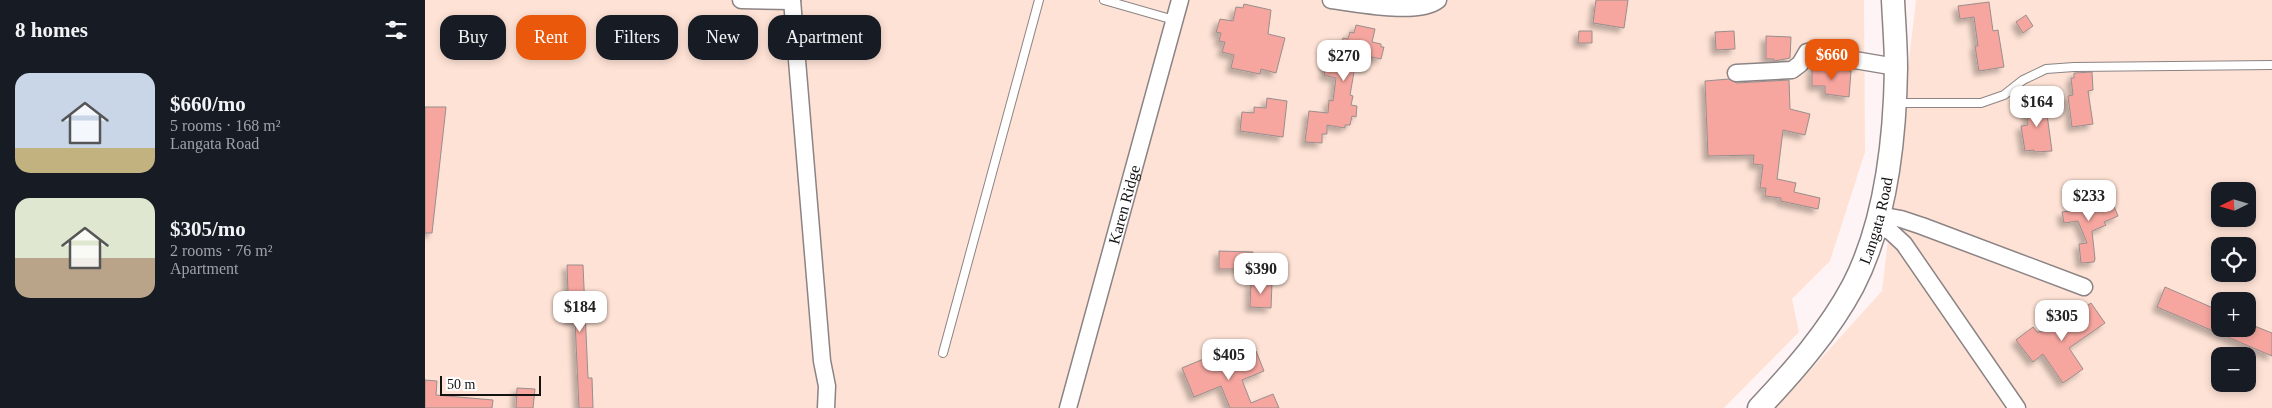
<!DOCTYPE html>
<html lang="en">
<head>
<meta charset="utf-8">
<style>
  body { margin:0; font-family:"Times New Roman",serif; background:#20242c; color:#f1f3f6; height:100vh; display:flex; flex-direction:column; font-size:19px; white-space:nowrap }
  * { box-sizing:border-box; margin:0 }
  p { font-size:16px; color:#9ea1a6 }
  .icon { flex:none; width:28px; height:28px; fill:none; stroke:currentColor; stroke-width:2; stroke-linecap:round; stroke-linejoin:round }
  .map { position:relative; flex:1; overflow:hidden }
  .side { display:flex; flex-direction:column; background:#171b24; width:425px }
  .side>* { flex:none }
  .hud { position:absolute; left:15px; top:15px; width:475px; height:45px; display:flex; gap:10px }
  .needle { width:32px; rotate:265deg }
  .controls { position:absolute; left:1786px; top:182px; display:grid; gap:10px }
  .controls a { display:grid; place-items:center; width:45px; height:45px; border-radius:10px; background:#171b24; box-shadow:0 2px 8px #0003; font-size:25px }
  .scale { position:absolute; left:15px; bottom:12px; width:101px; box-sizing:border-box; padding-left:5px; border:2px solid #151212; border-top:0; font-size:14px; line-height:18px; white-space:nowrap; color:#151212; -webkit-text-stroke:4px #fff; paint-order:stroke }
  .price { position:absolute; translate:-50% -42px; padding:0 11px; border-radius:10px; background:#fff; color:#222; font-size:16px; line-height:32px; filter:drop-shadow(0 1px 2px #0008) }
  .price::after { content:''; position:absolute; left:50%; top:30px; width:15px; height:11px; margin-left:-8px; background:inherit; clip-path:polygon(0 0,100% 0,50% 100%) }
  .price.selected { background:#ea580c; color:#fff }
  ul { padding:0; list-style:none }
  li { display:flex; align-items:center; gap:15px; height:125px; padding:0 15px }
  li span { display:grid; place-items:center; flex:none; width:140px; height:100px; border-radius:15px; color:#555 }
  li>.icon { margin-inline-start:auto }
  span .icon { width:60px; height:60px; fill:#fffc; stroke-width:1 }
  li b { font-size:21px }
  h2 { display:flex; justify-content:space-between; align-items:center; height:60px; padding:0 15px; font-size:21px }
  .tag { padding:0 18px; border-radius:15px; background:#171b24; box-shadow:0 2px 8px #0003; font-size:18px; line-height:45px }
  .tag.selected { background:#ea580c; color:#fff }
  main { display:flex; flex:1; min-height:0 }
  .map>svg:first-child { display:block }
</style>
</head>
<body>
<main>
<section class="side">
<h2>8 homes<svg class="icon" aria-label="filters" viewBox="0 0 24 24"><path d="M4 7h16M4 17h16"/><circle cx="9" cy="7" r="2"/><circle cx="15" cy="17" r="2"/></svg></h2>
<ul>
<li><span style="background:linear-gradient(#c9d6e8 75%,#c2b280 0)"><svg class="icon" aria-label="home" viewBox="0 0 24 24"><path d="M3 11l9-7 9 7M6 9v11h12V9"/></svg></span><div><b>$660/mo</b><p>5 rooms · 168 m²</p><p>Langata Road</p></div></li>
<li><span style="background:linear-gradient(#dfe7d0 60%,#b9a48a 0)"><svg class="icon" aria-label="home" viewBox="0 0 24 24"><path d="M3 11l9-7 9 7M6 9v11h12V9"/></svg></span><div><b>$305/mo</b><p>2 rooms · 76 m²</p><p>Apartment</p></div></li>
</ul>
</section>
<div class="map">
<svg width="1847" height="408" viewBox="0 0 1847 408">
  <defs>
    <filter id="shadow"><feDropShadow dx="-4.5" dy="4.5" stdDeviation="2.5" flood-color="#0004"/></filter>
  </defs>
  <rect width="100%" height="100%" fill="#fef4f6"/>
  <path fill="#fee2d5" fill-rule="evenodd" d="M 0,0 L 1439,0 L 1440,152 L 1405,261 L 1367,299 L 1374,332 L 1299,408 L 0,408 Z
    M 1491,0 L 1847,0 L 1847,408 L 1351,408 L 1457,291 ZM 1795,191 L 1822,191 L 1822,219 L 1795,219 ZM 1795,246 L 1822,246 L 1822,274 L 1795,274 ZM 1795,301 L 1822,301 L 1822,329 L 1795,329 ZM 1795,356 L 1822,356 L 1822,384 L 1795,384 Z"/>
  <path fill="#f6a69f" stroke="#988e8d" filter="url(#shadow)" d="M 1171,0 L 1203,0 L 1199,28 L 1168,23 Z
    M 1564,2 L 1568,31 L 1573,30 L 1579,67 L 1554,71 L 1550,46 L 1553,46 L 1549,17 L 1535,19 L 1533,6 Z
    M 819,4 L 846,10 L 843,34 L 860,38 L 851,73 L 836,69 L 835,74 L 806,68 L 809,55 L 797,52 L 800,42 L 794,41 L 796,33 L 791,32 L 795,19 L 808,21 L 811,7 L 818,8 Z
    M 1601,15 L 1608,26 L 1598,33 L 1591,22 Z
    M 931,25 L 950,29 L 947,42 L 956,44 L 956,47 L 959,47 L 956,59 L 946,57 L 944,67 L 930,66 L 925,95 L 928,96 L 926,105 L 932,106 L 931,117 L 927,116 L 925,125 L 920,125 L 920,128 L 902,125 L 902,134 L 897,134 L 897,143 L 880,142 L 884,111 L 903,113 L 904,100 L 908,101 L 911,78 L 899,75 L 902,57 L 913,59 L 918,38 L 923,39 L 925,32 L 929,33 Z
    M 1154,31 L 1167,31 L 1167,43 L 1153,43 Z
    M 1309,31 L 1310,49 L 1291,50 L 1290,32 Z
    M 1341,36 L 1366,37 L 1365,58 L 1349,61 L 1349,59 L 1341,59 Z
    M 1387,67 L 1426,71 L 1424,97 L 1400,94 L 1400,86 L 1387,86 Z
    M 1667,72 L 1668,90 L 1663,91 L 1668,124 L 1647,127 L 1643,96 L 1648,95 L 1646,78 L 1649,78 L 1649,73 Z
    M 1304,79 L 1312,83 L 1364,80 L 1365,109 L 1385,114 L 1380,135 L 1358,130 L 1352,179 L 1371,183 L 1369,192 L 1395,198 L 1393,209 L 1356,201 L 1356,198 L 1340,196 L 1341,188 L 1335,188 L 1338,165 L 1328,164 L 1329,155 L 1283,156 L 1280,81 Z
    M 842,98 L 862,101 L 858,137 L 815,131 L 817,112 L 829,113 L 829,107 L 841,108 Z
    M 1620,100 L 1627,151 L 1609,152 L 1609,150 L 1600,151 L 1596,126 L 1603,125 L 1601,103 Z
    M 0,107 L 21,107 L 7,233 L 0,233 Z
    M 1667,193 L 1674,210 L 1688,204 L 1693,216 L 1679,222 L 1681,225 L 1667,231 L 1670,259 L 1669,262 L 1656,263 L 1654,244 L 1662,243 L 1653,221 L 1639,223 L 1637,212 L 1651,210 L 1648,201 Z
    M 794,251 L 828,252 L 827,269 L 794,269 Z
    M 142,265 L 158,265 L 163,378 L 167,378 L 168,408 L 154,408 L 150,321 L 144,321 Z
    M 826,282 L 847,283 L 846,308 L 825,307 Z
    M 1740,287 L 1795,311 L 1795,329 L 1822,329 L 1822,323 L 1847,333 L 1847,356 L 1732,307 Z
    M 1666,303 L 1680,323 L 1644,348 L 1658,369 L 1638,383 L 1618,354 L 1608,362 L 1591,340 L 1608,327 L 1612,332 L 1648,330 L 1641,320 Z
    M 831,351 L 839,371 L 817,380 L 826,403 L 848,394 L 854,408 L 805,408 L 796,386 L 769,397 L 757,368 L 781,358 L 786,369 Z
    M 0,380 L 12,381 L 11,395 L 68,400 L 67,408 L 0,408 Z
    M 92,388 L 110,389 L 108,408 L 91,408 Z"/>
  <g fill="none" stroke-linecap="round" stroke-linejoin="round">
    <g stroke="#8c8384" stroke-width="10">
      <path id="service" d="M 679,0 L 749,20
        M 1471,103 L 1556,103 L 1579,95 L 1598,80 L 1621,69 L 1649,67 L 1847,65
        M 518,353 L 614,0"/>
    </g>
    <g stroke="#8c8384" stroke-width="19">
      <g id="minor">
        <path d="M 316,0 L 367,1"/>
        <path d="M 367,0 L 397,361 L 402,386 L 401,408"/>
        <path d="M 906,0 C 932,3 993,16 1013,0"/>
        <path d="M 1311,73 L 1367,70 L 1375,64 L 1382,52 L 1392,50 L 1412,57 L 1471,67"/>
        <path d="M 1454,215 L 1476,219 L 1497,226 L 1659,287"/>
        <path d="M 1450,225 L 1465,231 L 1479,244 L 1592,408"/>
        <path id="s1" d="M 643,408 L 755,0"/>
      </g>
    </g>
    <g stroke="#8c8384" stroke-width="25">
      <g id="secondary">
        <path id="s2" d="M 1334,408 C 1369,371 1404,331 1428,286 C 1461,222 1470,138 1471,68 C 1471,45 1469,23 1468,0"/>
      </g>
    </g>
    <use href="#service" stroke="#fff" stroke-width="8"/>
    <use href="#minor" stroke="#fff" stroke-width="16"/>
    <use href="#secondary" stroke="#fff" stroke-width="22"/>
  </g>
  <g text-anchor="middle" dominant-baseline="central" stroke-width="5" stroke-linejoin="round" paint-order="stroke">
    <g font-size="16" fill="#151212" stroke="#fff">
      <text stroke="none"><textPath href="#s1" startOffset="211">Karen Ridge</textPath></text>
      <text stroke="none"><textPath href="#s2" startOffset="224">Langata Road</textPath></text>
    </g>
  </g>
</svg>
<div class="controls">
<a><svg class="needle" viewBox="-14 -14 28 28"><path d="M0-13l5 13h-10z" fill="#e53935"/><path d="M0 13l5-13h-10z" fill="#9ea1a6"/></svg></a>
<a><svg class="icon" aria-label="locate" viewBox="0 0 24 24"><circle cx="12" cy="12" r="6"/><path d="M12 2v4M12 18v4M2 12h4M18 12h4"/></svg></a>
<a>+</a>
<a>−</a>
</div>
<div class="scale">50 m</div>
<b class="price selected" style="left:1407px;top:81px">$660</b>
<b class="price" style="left:919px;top:82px">$270</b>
<b class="price" style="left:1612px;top:128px">$164</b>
<b class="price" style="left:1664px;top:222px">$233</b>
<b class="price" style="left:836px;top:295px">$390</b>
<b class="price" style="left:155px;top:333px">$184</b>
<b class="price" style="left:1637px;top:342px">$305</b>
<b class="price" style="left:804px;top:381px">$405</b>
<div class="hud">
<a class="tag">Buy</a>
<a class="tag selected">Rent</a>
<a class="tag">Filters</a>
<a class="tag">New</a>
<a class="tag">Apartment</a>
</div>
</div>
</main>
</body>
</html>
